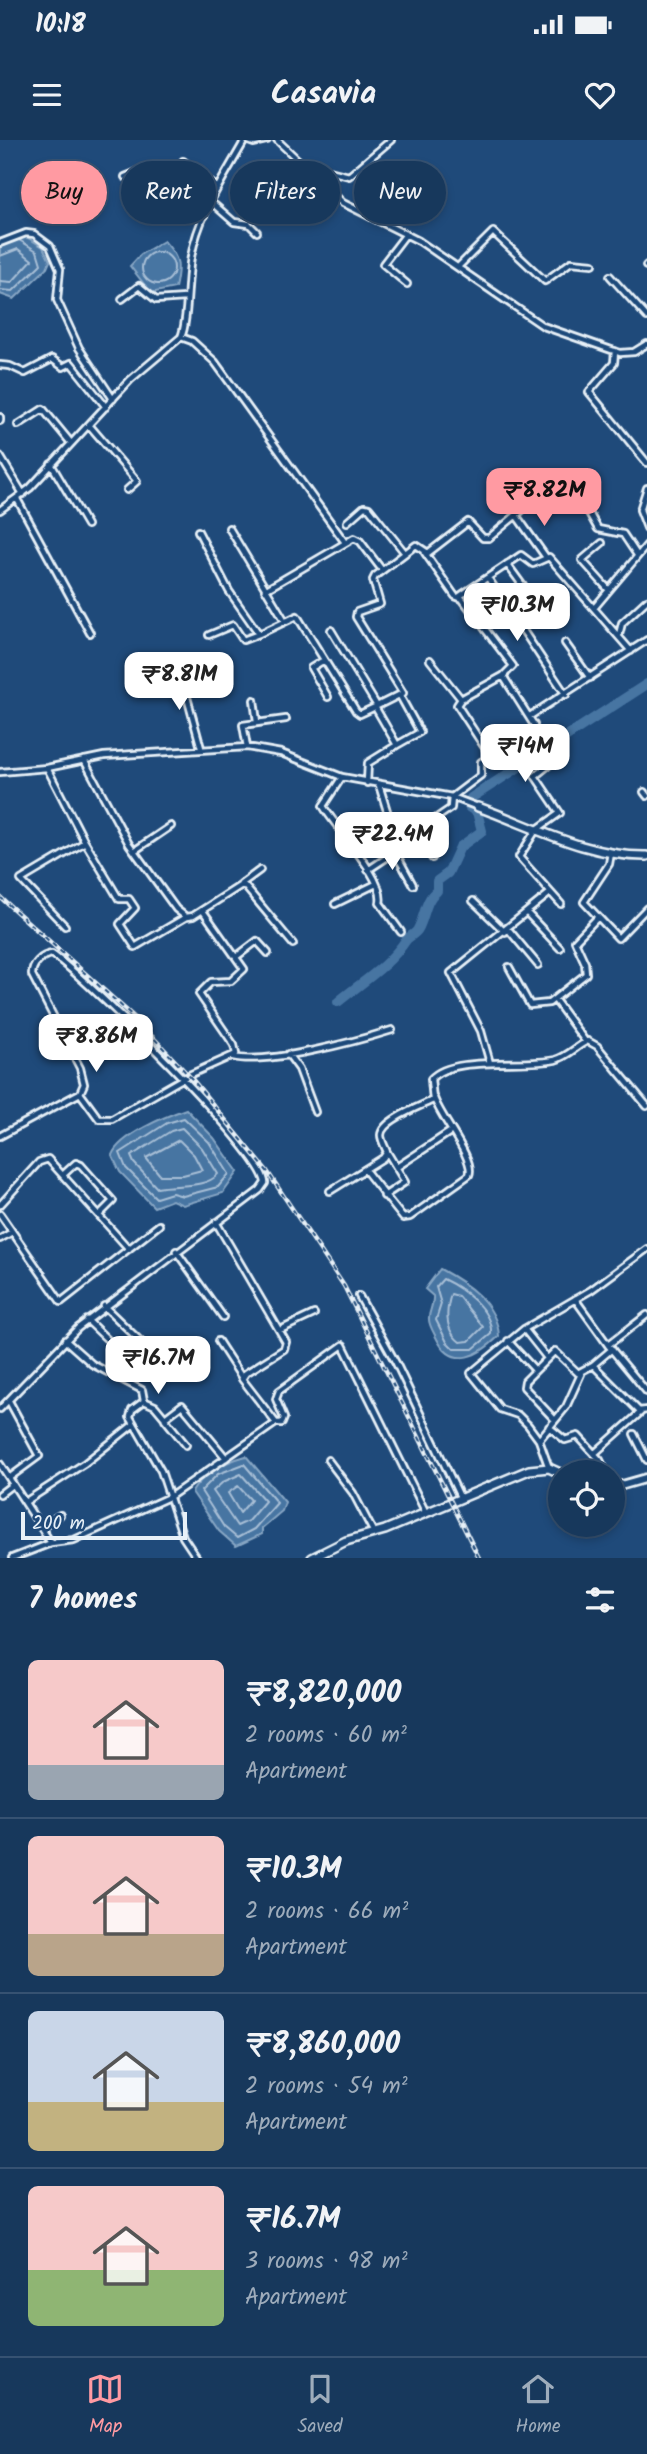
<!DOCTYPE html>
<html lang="en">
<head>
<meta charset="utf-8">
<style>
  body { margin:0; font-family:Kalam,sans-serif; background:#203f62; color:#f1f3f6; height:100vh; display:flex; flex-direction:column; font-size:26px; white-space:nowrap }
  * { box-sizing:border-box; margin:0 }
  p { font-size:23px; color:#9eacbb }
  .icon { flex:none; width:38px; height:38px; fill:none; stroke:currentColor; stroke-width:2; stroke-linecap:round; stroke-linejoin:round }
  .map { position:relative; height:1418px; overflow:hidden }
  .details { display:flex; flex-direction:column; background:#17385c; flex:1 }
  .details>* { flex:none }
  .top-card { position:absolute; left:21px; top:21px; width:606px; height:63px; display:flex; gap:14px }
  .fabs { position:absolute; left:548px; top:1320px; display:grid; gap:14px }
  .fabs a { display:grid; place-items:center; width:77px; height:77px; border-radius:50%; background:#17385c; box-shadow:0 4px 10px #0003,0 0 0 2px #365272; font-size:35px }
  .scale { position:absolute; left:21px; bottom:18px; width:166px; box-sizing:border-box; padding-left:7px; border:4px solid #e8f1f8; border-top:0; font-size:19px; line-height:24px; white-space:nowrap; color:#e8f1f8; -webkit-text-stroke:5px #1f4a7a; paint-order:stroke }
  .price { position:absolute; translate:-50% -60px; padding:0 16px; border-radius:14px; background:#fff; color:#222; font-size:23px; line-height:46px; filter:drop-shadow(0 2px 4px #0008) }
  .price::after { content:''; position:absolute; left:50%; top:42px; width:21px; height:16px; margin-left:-10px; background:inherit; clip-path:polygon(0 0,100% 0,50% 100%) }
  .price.active { background:#ff9aa2; color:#111 }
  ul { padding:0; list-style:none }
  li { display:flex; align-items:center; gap:21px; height:175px; padding:0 28px }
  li+li { border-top:2px solid #365272 }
  li span { display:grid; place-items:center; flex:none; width:196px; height:140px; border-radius:10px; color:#555 }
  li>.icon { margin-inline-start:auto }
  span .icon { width:84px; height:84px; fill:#fffc; stroke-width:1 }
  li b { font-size:30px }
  h2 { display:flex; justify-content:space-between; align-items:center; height:84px; padding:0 28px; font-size:30px }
  .pill { padding:0 24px; border-radius:32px; background:#17385c; box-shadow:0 4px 10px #0003,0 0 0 2px #365272; font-size:24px; line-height:63px }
  .pill.active { background:#ff9aa2; color:#111 }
  .status { display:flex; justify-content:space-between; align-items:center; height:49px; padding:0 35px; background:#17385c; direction:ltr }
  .status svg { height:19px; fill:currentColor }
  header { display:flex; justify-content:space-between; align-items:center; height:91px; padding:0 28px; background:#17385c; font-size:32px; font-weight:700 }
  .menu { display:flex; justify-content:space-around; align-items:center; height:98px; border-top:2px solid #365272; background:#17385c; font-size:19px; color:#9eacbb }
  .menu a { display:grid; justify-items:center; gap:4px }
  .menu .active { color:#ff9aa2 }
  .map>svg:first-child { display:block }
</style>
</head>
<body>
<div class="status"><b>10:18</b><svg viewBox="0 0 49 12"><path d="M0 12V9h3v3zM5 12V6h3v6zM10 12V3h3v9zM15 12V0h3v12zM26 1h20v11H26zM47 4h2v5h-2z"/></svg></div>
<header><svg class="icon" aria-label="menu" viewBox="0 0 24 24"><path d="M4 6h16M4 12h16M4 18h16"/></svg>Casavia<svg class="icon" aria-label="heart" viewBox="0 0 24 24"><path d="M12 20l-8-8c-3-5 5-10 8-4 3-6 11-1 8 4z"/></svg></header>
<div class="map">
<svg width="647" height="1418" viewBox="0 0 647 1418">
  <rect width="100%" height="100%" fill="#1f4a7a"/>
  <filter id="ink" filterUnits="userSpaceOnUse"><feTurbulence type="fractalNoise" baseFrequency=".0143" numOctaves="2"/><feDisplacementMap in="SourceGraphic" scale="14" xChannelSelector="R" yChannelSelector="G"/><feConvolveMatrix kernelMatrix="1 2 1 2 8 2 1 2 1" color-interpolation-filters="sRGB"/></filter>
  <g filter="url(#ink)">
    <path fill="#4774a2" stroke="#87a6c4" stroke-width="2" d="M 18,92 L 43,107 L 50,121 L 47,128 L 14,159 L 0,154 L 0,102 Z
      M 164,101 C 180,118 180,125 175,148 L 151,153 L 130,126 L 141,114 Z
      M 186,969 L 214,998 L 238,1032 L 223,1053 L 183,1065 L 172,1060 L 154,1067 L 120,1032 L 112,1015 C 120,995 166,976 186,969 Z
      M 440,1129 C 466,1143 497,1163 499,1196 C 480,1215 453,1231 437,1199 C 434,1193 428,1184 429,1178 C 429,1170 434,1165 433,1156 L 425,1149 Z
      M 246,1316 L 285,1362 L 282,1371 L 262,1388 L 262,1394 L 236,1406 L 219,1391 L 192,1352 C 204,1332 224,1322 246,1316 Z"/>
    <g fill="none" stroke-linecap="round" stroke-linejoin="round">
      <path stroke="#a8bfd6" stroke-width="2" d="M142 128a16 16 0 1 1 32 0a16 16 0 1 1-32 0Z
        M 0,116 L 18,109 L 32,120 L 12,142 L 0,141
        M 0,150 L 13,151 L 41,124 L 37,111 L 19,100
        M 184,978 L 209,1002 L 229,1034 L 218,1047 L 183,1056 L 172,1053 L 156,1058 L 126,1028 L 120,1013 L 167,983 Z
        M 182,988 L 202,1008 L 218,1034 C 206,1049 174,1044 157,1048 L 134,1023 L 131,1016 L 171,991 Z
        M 179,1000 L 194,1015 L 202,1030 L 183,1035 L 160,1035 L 146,1018 Z
        M 443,1139 C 462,1148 493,1170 491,1194 L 473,1209 L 454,1209 L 447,1202 L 436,1180 L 441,1164 L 436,1147 Z
        M 451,1154 L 458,1156 L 483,1187 L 469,1201 L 460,1202 C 444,1190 446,1170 451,1154 Z
        M 244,1324 L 277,1363 L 254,1389 L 237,1398 L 224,1387 L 201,1351 L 218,1334 Z
        M 241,1334 L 265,1361 L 248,1381 L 237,1386 L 213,1351 L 223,1342 Z
        M 238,1346 L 251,1360 L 240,1373 L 228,1353 Z"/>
      <path stroke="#4774a2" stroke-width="10" d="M 338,862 C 362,842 389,826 406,800 C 409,796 416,794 418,789 C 425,777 425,759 437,751 L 437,741 L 448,733 L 460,707 L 482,691 L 477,672 L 470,668 L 471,658 L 647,544"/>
      <g stroke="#e8f1f8" stroke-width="10">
        <path id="street" d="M 246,0 L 254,3 L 267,0
          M 277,0 L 343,63 L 419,101 L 543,186 L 620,213 L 634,212 L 647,204
          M 183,21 L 217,48
          M 306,25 L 349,36 L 391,0
          M 125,37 L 145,29 L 179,60 L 204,75
          M 210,61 L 234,82 L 249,84 L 257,92
          M 406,94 L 383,124 L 407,144
          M 0,103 L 26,93 L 34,94 L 50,106 L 60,129 L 57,160 L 79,208 L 113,259
          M 646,126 L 647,125
          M 458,127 L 493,92 L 545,141 L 571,122 L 593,124
          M 610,136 L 647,177
          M 122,159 L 139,146 L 156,160 L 185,158
          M 181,197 L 192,201 L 215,222 L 344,401
          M 615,211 L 614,223 L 589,252 L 647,323
          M 0,225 L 10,226 L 25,233 L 52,219 L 63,227 L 71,223 L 106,267
          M 0,277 L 0,281
          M 18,285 L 43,269 L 71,303
          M 89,285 L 137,341 L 127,350
          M 0,316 L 23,354
          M 51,324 L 87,385
          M 647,348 L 640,370 L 647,388
          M 17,359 L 90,493
          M 584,364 L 598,389 L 623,394 L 637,415
          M 0,370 L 30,348 L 130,240 L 181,197 C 188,183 187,138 191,117 C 199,73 224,38 245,0
          M 516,375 L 545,416
          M 347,382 L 364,367 L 369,368 L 405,413
          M 229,388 L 285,481
          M 198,391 L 229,451 L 259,494 L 297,476 L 356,571 L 360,574 L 375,567 L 397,605 L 368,623 L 367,643
          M 602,403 L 582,420 L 608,449
          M 425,413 L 455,456 L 460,458
          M 507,424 L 542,472
          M 488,438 L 566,555
          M 265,450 L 354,398 L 360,401 L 382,430
          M 594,468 L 647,405
          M 331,490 L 377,566
          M 209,495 L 233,485 L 243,500 L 259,494
          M 619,495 L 622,483 L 647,460
          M 565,503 L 590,538
          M 324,520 L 311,528 L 328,557
          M 430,520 L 461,559
          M 503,536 L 513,526 L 460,456 L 521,415 L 533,424 L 549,417 L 631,511
          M 151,549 L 163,551 L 184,546 L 201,608
          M 254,560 L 257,582
          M 375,567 L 403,553 L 356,477 L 357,472 L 380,464 L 373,440 L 375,436 L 416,405 L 428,413 L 468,382 L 483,398 L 489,398 L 540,355
          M 530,576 L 647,500
          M 397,605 L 420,592 L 400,556
          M 247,607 L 243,585 L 286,579
          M 556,619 L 535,636 L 560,673 L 536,690 L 519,717 L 561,764
          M 84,620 L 129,704 L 176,769 L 186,777 L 193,776 L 243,744 L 293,804
          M 47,628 L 85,702 L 119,759 L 129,759 L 135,768 L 120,784 L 135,807 L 186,777
          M 0,632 L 47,628 L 104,616 L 247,607 L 281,613 L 342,637 L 452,657 L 478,667
          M 342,637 L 323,666 C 336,688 386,740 380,763 L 401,792
          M 379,645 L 388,674
          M 644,652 L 647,656
          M 134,711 L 171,686
          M 396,713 L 419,692
          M 611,713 L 609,724 L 584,762 L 618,798 L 647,768
          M 432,718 L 419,690 L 451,668 L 452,657 L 481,635 L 481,622 L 532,591 L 534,585 L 503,536 L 461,559 L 457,565 L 491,617
          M 368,730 L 395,712 L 413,745
          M 241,744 L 260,730
          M 473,761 L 505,792
          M 335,764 L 376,744
          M 527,773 L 560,808
          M 65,786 L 21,740 L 85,702
          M 508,789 L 538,825
          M 236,817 L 257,801 L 268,813
          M 509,827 L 530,865 L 549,863 L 586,834 L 585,823 L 575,801 L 597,778
          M 555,860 L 585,901
          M 288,914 L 299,929 L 315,972
          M 233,917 C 268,925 357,901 392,890
          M 490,923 L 481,891 L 451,833 L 550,753
          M 80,953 L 99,979 L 112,979 L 189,935 L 236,914 L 234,905 L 199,854 L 211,842 L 231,841 L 244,829 L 203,771
          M 0,996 L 80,953 L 84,944 L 80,928 L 32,835 C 32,825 41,815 52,814 C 86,838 263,1011 265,1043 L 260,1050 L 78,1188 L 0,1269
          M 397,1027 L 450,992
          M 365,1030 L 403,1078 L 410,1077 L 469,1035 C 476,1020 440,977 434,958
          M 64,1034 L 76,1023 L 81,1025 L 113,1061 L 100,1074
          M 330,1051 L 383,1018 L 387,1012 C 385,1007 381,1000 381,995 C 382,980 421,966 433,960 L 431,939 C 451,915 525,927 555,920 C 569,916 576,906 588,901 L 597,906 L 647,966
          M 384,1056 L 405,1042 L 387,1012
          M 0,1065 L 39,1022 L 48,1019 L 129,1109
          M 0,1074 L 61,1162 L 159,1085
          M 216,1082 L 286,1202 L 284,1209 L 246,1233 L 242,1239 L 276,1283
          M 0,1099 L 12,1092
          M 176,1111 L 223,1177
          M 359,1156 L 396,1223 L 460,1357
          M 575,1159 L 608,1205 L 647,1175
          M 104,1166 L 162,1222
          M 87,1180 L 110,1202
          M 524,1189 L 547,1218
          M 280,1190 L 314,1174
          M 65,1200 L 92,1224 L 142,1250 L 144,1261 L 132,1270 L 130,1277 L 161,1331 L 183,1397 L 197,1418
          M 218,1201 L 242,1238
          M 508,1201 L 535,1230
          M 608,1205 L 647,1252
          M 593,1225 L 612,1209
          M 9,1261 L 39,1316 L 9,1338
          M 144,1261 L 155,1266 L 165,1278 L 182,1265 L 226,1318
          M 165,1279 L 186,1305
          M 555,1280 L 524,1247 L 525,1241 L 555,1211 L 578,1233 L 593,1225 L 639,1271 L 647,1270
          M 549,1287 L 565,1300 L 578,1296 L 600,1320 L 606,1332
          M 634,1294 L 647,1320
          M 539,1300 L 566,1267 L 581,1234
          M 595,1313 L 641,1272
          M 328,1320 L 353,1353 L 374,1393
          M 0,1324 L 51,1403
          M 549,1328 L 539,1300 L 528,1285 L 518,1275 L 500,1269 L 471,1233 L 524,1189 L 591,1150 L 647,1109
          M 0,1354 L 13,1344
          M 25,1362 L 85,1323 L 134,1284
          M 41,1387 L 60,1375
          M 12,1418 L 51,1403 L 74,1400 L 171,1356 L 276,1283 L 282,1283 L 284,1278 L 276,1259 L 279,1251 L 343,1205 L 426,1373"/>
      </g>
      <g stroke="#e8f1f8" stroke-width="12">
        <path id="secondary" d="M 478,667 C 532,686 588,717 647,716
          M 612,1348 L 647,1338
          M 312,1418 L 346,1401 L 385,1390 L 529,1330 L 549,1328 L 560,1333"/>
      </g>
      <use href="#street" stroke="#1f4a7a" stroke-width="4.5"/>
      <use href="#secondary" stroke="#1f4a7a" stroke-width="7"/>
      <g stroke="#e8f1f8" stroke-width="4.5">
        <path id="rail" d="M 0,757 L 136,879 L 192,939 L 267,1031 L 344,1146 L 479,1418"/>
      </g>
      <use href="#rail" stroke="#1f4a7a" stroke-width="2" stroke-dasharray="5" stroke-linecap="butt"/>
    </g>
  </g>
</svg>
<div class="fabs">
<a><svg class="icon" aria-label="locate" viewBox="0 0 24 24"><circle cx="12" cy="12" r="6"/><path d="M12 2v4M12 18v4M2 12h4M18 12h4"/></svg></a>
</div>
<div class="scale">200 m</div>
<b class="price active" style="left:544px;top:388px">₹8.82M</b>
<b class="price" style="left:517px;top:503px">₹10.3M</b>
<b class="price" style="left:179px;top:572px">₹8.81M</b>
<b class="price" style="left:525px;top:644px">₹14M</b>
<b class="price" style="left:392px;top:732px">₹22.4M</b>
<b class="price" style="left:96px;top:934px">₹8.86M</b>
<b class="price" style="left:158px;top:1256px">₹16.7M</b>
<div class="top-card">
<a class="pill active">Buy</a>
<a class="pill">Rent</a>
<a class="pill">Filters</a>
<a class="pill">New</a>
</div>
</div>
<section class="details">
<h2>7 homes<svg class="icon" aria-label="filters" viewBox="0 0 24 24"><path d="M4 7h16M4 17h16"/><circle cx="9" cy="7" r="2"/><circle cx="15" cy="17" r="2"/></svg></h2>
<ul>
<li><span style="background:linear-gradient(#f6c9c9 75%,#9aa5b1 0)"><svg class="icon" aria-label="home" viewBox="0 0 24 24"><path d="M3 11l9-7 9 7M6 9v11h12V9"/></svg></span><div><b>₹8,820,000</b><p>2 rooms · 60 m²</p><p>Apartment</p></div></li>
<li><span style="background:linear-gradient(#f6c9c9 70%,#b9a48a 0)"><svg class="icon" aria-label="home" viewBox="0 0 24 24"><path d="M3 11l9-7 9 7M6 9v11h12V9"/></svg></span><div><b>₹10.3M</b><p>2 rooms · 66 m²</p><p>Apartment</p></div></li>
<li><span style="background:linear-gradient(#c9d6e8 65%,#c2b280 0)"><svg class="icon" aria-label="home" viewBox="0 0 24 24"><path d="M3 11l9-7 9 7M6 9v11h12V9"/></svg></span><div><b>₹8,860,000</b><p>2 rooms · 54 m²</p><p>Apartment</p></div></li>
<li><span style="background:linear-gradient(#f6c9c9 60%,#8fb573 0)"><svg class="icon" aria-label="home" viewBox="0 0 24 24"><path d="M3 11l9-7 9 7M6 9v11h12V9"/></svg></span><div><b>₹16.7M</b><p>3 rooms · 98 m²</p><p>Apartment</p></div></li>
</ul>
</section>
<nav class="menu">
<a class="active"><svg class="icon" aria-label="map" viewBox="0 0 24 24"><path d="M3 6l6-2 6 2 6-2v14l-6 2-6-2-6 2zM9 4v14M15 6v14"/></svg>Map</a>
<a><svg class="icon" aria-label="saved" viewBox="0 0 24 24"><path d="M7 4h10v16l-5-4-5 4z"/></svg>Saved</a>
<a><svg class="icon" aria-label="home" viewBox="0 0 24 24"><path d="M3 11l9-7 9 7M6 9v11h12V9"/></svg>Home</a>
</nav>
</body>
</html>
